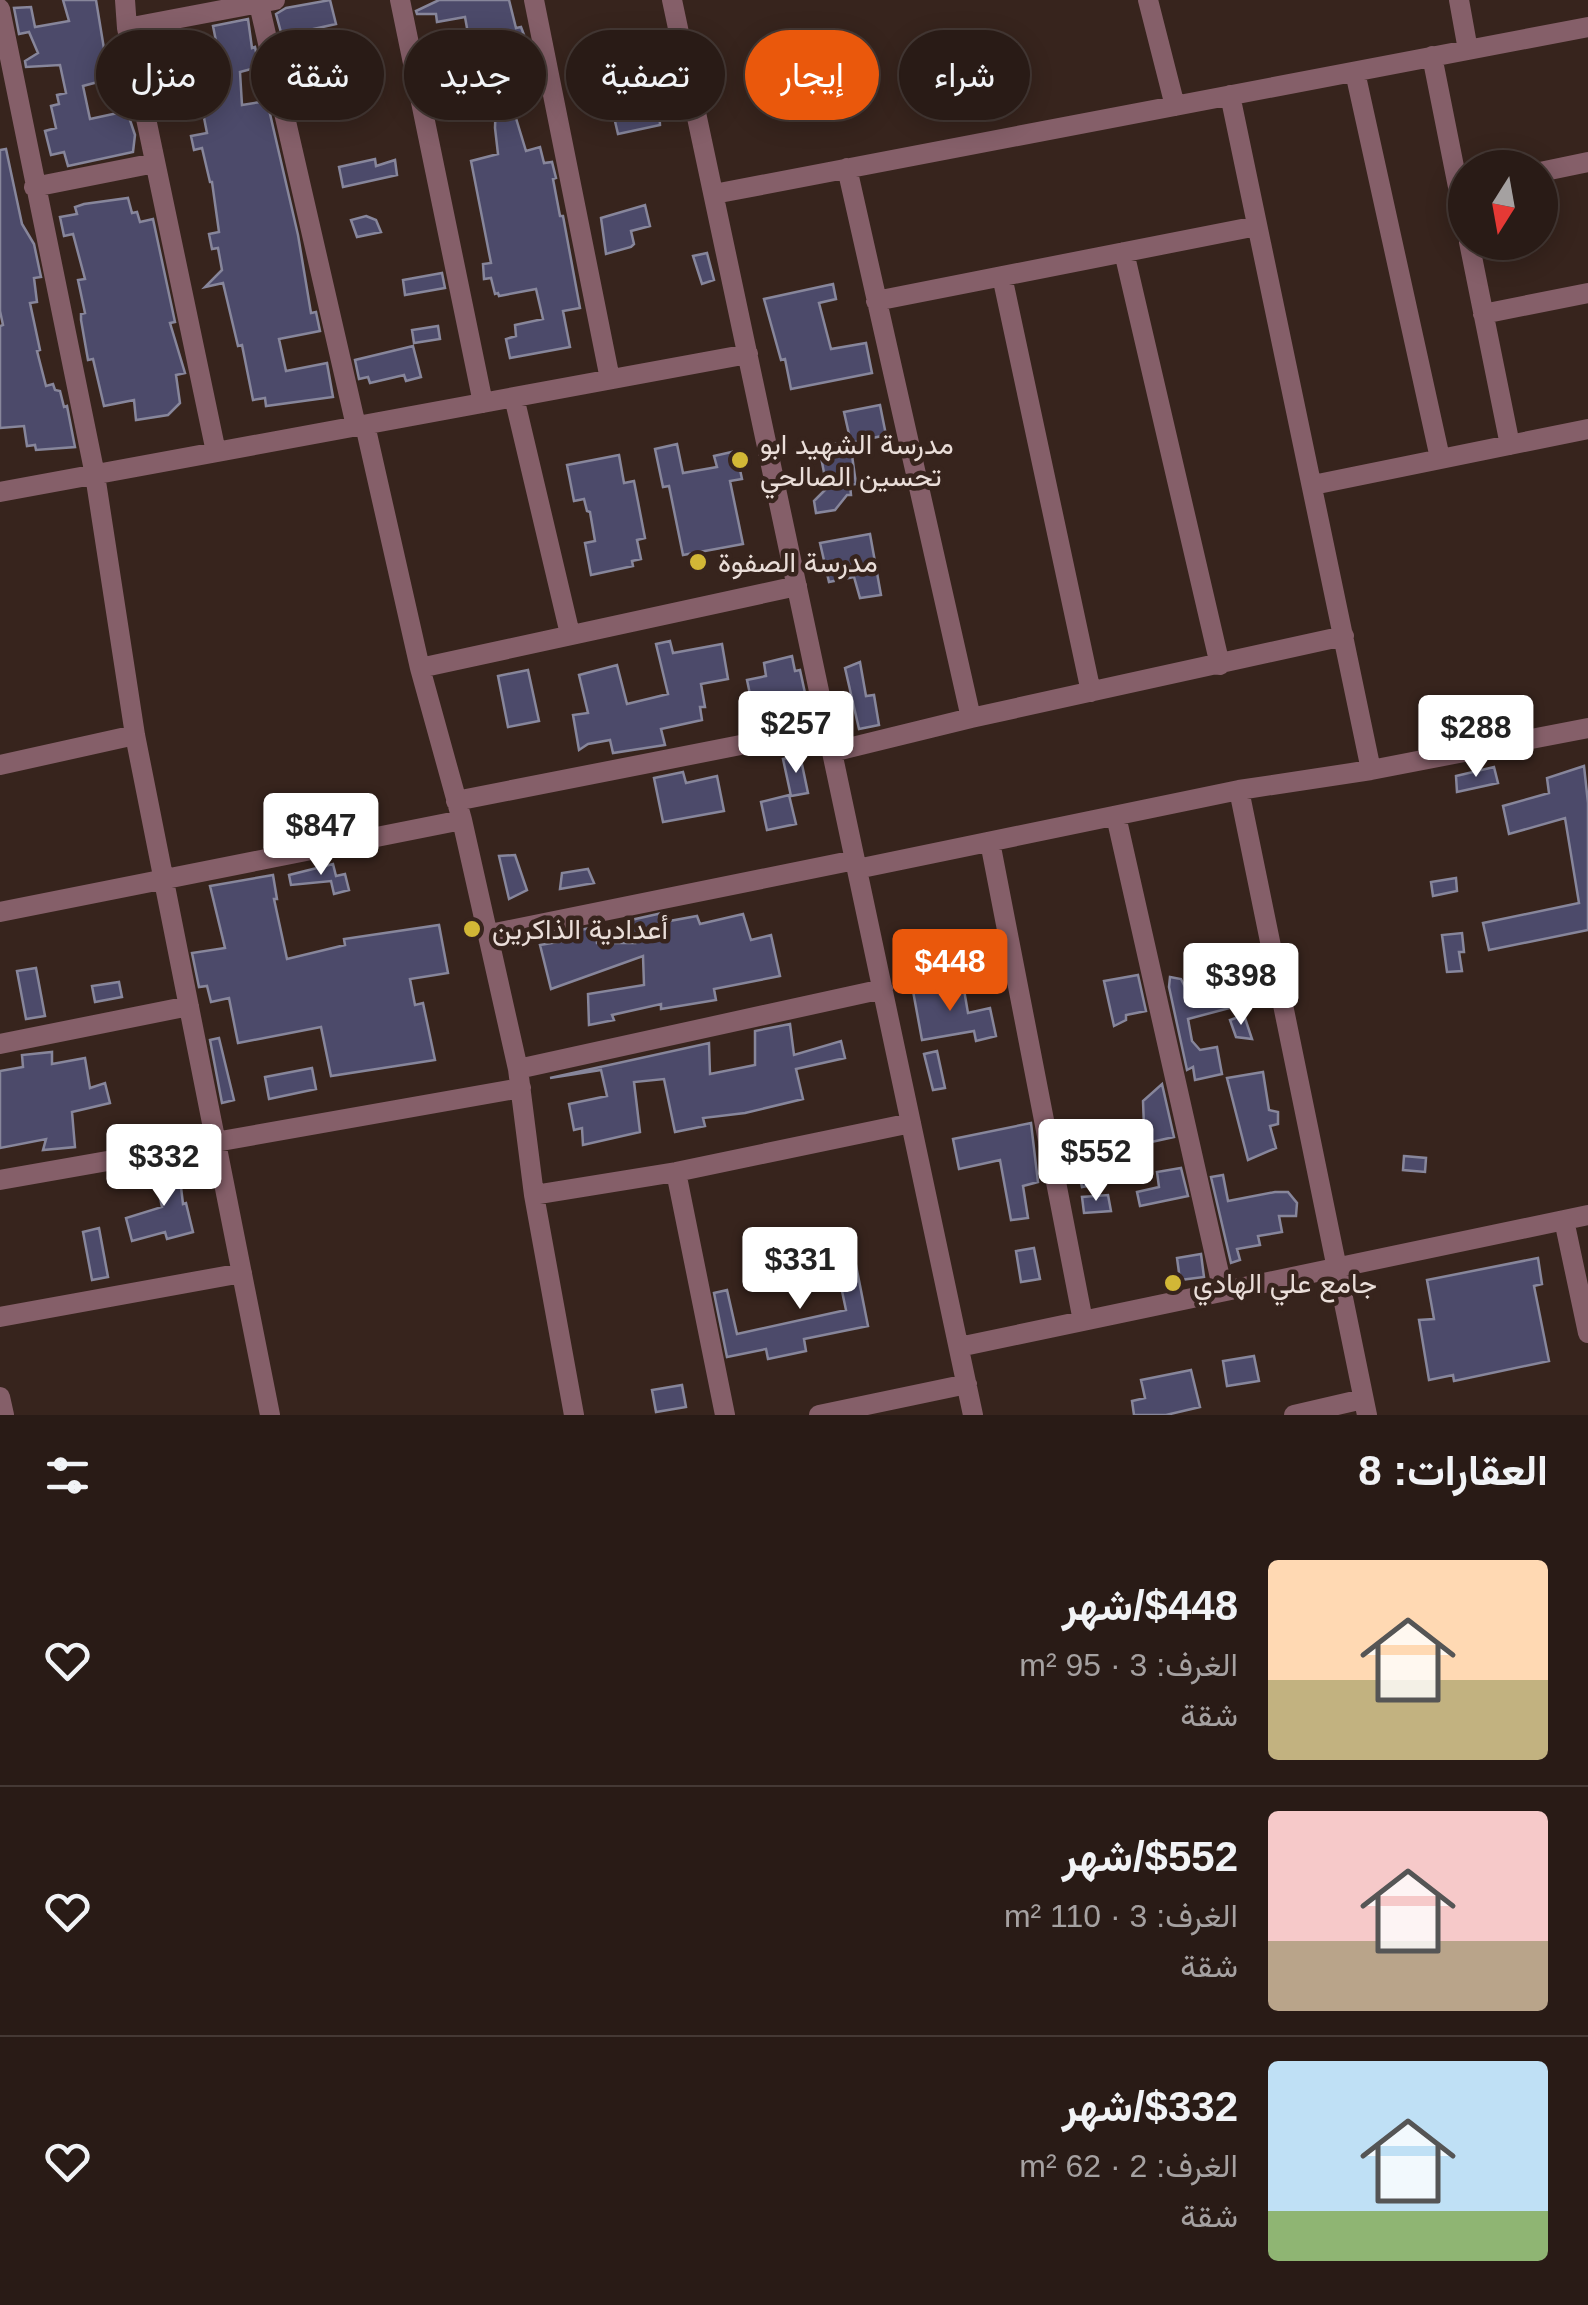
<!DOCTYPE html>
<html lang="ar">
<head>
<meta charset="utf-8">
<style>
  body { margin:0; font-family:Helvetica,Vazirmatn,sans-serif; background:#31241f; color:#f1f3f6; direction:rtl; height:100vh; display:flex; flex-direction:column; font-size:38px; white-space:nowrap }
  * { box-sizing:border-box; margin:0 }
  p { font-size:32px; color:#a5a1a1 }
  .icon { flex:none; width:55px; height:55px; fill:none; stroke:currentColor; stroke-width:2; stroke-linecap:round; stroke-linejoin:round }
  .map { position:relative; height:1415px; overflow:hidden; direction:ltr }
  .details { display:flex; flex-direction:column; background:#291b16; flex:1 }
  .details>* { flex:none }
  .top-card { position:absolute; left:30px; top:30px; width:1000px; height:90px; direction:rtl; display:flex; gap:20px }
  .needle { width:65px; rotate:191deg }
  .controls { position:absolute; left:1448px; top:150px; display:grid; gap:20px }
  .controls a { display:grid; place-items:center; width:110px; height:110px; border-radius:50%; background:#291b16; box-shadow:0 5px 25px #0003,0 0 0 2px #453935; font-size:50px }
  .price { position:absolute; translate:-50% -85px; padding:0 22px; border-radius:10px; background:#fff; color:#222; font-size:32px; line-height:65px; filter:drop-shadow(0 2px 5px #0008) }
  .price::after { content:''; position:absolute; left:50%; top:60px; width:30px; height:22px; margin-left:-15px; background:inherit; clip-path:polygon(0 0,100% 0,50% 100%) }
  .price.on { background:#ea580c; color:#fff }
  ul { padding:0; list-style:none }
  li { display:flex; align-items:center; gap:30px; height:250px; padding:0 40px }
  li+li { border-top:2px solid #453935 }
  li span { display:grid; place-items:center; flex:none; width:280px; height:200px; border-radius:10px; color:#555 }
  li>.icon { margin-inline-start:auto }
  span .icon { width:120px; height:120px; fill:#fffc; stroke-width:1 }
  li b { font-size:42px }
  h2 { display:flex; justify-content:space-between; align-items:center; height:120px; padding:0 40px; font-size:42px }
  .pill { padding:0 35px; border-radius:45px; background:#291b16; box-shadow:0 5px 25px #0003,0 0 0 2px #453935; font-size:35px; line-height:90px }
  .pill.on { background:#ea580c; color:#fff }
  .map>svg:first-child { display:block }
</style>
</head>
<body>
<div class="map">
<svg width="1588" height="1415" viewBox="0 0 1588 1415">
  <rect width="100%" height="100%" fill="#37241d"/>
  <path fill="#4c4a6a" stroke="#87869b" stroke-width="2.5" d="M 63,0 L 96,0 L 109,79 L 83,86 L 90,119 L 127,111 L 135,135 L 133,152 L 68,166 L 64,152 L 51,155 L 45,131 L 56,128 L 51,106 L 59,104 L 57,95 L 66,93 L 60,65 L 26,67 L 25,61 L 38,53 L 29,32 L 19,34 L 14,8 L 31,7 L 35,27 L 69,21 Z
    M 330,0 L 336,24 L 282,36 L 276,14 L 286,8 Z
    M 439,0 L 509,0 L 516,28 L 521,27 L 527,43 L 471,50 L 465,17 L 437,22 L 436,14 L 417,14 L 416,11 Z
    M 248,19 L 252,48 L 255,47 L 259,67 L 240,72 L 242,105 L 267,101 L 298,235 L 311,313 L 316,312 L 320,331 L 279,339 L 286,371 L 327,363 L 333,397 L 266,406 L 265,398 L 253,400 L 242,345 L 238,346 L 223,283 L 205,287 L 222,270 L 218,248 L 212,249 L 209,234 L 219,232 L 212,182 L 210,182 L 202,148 L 194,150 L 191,136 L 207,133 L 196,77 L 186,52 L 217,46 L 213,26 Z
    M 177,33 L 180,52 L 156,56 L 151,38 Z
    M 468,51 L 468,64 L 478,82 L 444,87 L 438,61 Z
    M 497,68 L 502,78 L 518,75 L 521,88 L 508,92 L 526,151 L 540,147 L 544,163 L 552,162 L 556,178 L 553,179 L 560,216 L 563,216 L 580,308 L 563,311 L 570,347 L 510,358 L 506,339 L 516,336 L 515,325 L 543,319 L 536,289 L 499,296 L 498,293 L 495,294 L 491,278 L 484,279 L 483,264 L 491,263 L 471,161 L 498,154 L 495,128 Z
    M 659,107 L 660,125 L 618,134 L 614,117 Z
    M 6,149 L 22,224 L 34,244 L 41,277 L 34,278 L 37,302 L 30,303 L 40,350 L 37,351 L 46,386 L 53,384 L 55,390 L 60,391 L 64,407 L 67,406 L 75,447 L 36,450 L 35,445 L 27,446 L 24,426 L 0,428 L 0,326 L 3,325 L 0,311 L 0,150 Z
    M 375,159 L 376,166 L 395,160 L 397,175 L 343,187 L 339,167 Z
    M 128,198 L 132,213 L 137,212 L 140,222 L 153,219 L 175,322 L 170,323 L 185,373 L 176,375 L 180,403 L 168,415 L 136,420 L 134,400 L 104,406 L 93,359 L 88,360 L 81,320 L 81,314 L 85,313 L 78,280 L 85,279 L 73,234 L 64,236 L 60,217 L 77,214 L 75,207 L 84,204 Z
    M 645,205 L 650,226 L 631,231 L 634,244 L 631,247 L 606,254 L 601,218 Z
    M 366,216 L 376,220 L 381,232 L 357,237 L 351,220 Z
    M 707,253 L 714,280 L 702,284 L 693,256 Z
    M 442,273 L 445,288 L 405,295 L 403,280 Z
    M 833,284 L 836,299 L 819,303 L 831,349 L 866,343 L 872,373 L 791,389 L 785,359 L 781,360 L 764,299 Z
    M 438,326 L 440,339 L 414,343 L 412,330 Z
    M 413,346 L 421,377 L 406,381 L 404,375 L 370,383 L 368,377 L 359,379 L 355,360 Z
    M 880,405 L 886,435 L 851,443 L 844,412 Z
    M 850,441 L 856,484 L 850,485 L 851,495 L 847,495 L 835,510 L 816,513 L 814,501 L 827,488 L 819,447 Z
    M 677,444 L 683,473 L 717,467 L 714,456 L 736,451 L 742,479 L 730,481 L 743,544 L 683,555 L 669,486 L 663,487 L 655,449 Z
    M 619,455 L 624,483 L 634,481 L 645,538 L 637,540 L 641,559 L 632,561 L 633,566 L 591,575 L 585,543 L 595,541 L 590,512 L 587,511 L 584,499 L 574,501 L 567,465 Z
    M 870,534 L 881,595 L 860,598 L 854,577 L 829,582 L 820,543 Z
    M 670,641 L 673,653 L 722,644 L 728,679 L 701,684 L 705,707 L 700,707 L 702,720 L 661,729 L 665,745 L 613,753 L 610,740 L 588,744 L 579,750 L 573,715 L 588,713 L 579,675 L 617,665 L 627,704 L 668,694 L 656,644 Z
    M 792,656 L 795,671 L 800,670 L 810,716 L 794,719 L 792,711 L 755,718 L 747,680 L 766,676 L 764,663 Z
    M 860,662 L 866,696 L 874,695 L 879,725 L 859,729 L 845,668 Z
    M 528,670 L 539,721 L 508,727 L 498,676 Z
    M 800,755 L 808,793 L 791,796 L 783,759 Z
    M 1584,766 L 1588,803 L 1588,930 L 1489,950 L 1483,923 L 1579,903 L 1565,818 L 1509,834 L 1503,806 L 1549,793 L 1547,778 Z
    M 1494,767 L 1498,783 L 1457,792 L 1456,776 Z
    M 683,772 L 686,783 L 717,776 L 724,811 L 663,822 L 654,778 Z
    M 789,795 L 796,824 L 767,830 L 761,802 Z
    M 515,855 L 527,890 L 509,899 L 499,856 Z
    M 333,864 L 336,876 L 345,874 L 349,890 L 334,894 L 331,881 L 291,885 L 289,875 Z
    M 588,869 L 594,883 L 560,889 L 562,873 Z
    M 273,875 L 277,899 L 274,899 L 287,959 L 345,945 L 344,939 L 439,925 L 448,973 L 410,979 L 415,1005 L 423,1003 L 435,1060 L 331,1076 L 321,1027 L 238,1043 L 229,998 L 211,1002 L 207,986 L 199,987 L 192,953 L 225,948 L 210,886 Z
    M 1456,878 L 1457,891 L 1433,896 L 1431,882 Z
    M 662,913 L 664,922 L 697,916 L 700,924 L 743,914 L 751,940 L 771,935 L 780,976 L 714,989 L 716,1000 L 661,1009 L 661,1004 L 612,1015 L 614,1020 L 589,1025 L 588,994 L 644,985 L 643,956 L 551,989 L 540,945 L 581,938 L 580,930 L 595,927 L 597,943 L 635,943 L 631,920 Z
    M 1462,933 L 1464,952 L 1459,952 L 1462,971 L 1447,972 L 1442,935 Z
    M 36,968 L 45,1016 L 26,1019 L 17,971 Z
    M 1138,975 L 1146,1011 L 1126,1015 L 1126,1020 L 1114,1026 L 1104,981 Z
    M 1170,977 L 1181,979 L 1192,1001 L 1237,1006 L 1188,1019 L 1192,1041 L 1200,1050 L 1217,1047 L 1222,1074 L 1195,1080 L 1193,1067 L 1187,1070 L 1169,987 Z
    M 119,982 L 122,997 L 95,1002 L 92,986 Z
    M 963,984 L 968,1013 L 990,1008 L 996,1036 L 976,1041 L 974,1031 L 922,1040 L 913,991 Z
    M 1244,1015 L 1252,1039 L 1236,1037 L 1230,1020 Z
    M 790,1024 L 794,1055 L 841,1041 L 845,1058 L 796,1069 L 803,1099 L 745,1113 L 703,1118 L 705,1126 L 675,1132 L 664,1079 L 634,1082 L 640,1132 L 583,1145 L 582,1128 L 574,1130 L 569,1104 L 607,1096 L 601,1070 L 550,1078 L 709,1043 L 710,1074 L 755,1065 L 755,1031 Z
    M 219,1038 L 234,1100 L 222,1103 L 210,1040 Z
    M 937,1051 L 945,1088 L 933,1090 L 924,1054 Z
    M 52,1052 L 52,1064 L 85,1058 L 90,1088 L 105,1083 L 110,1103 L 72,1112 L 75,1147 L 43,1150 L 46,1139 L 0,1148 L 0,1071 L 23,1067 L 22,1055 Z
    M 312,1068 L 316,1089 L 269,1099 L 265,1077 Z
    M 1263,1072 L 1269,1110 L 1278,1112 L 1278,1124 L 1270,1126 L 1276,1148 L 1248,1160 L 1227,1078 Z
    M 1162,1084 L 1174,1137 L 1124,1148 L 1121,1132 L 1144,1127 L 1143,1101 Z
    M 1031,1123 L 1038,1182 L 1023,1186 L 1028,1218 L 1011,1220 L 1000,1160 L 959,1169 L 953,1139 Z
    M 1085,1139 L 1094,1185 L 1082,1187 L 1072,1142 Z
    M 1404,1156 L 1426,1158 L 1425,1172 L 1403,1170 Z
    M 178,1162 L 183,1204 L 186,1203 L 193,1232 L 167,1239 L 165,1232 L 132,1241 L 126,1218 L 162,1207 L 153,1167 Z
    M 1181,1168 L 1188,1196 L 1140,1206 L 1137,1192 L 1159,1187 L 1157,1172 Z
    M 1223,1175 L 1228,1201 L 1275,1192 L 1288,1192 L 1297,1203 L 1296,1216 L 1279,1216 L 1282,1232 L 1258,1236 L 1260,1245 L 1237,1249 L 1240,1260 L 1231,1263 L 1211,1177 Z
    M 1108,1195 L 1111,1211 L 1084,1213 L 1082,1197 Z
    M 99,1228 L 108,1277 L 92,1280 L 83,1232 Z
    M 1034,1248 L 1040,1279 L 1021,1282 L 1016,1251 Z
    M 853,1250 L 868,1326 L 804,1339 L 806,1351 L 768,1359 L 766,1349 L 727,1357 L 714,1293 L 727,1290 L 737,1334 L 846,1310 L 838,1272 L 794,1281 L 790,1263 Z
    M 1201,1254 L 1204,1277 L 1180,1280 L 1177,1258 Z
    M 1538,1258 L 1542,1284 L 1534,1286 L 1549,1361 L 1454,1381 L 1453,1375 L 1429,1380 L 1419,1320 L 1434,1319 L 1427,1280 Z
    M 1254,1356 L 1259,1381 L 1227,1386 L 1223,1361 Z
    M 1191,1370 L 1200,1407 L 1166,1415 L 1134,1415 L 1132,1401 L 1145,1398 L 1141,1380 Z
    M 682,1385 L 686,1407 L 656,1412 L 652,1390 Z"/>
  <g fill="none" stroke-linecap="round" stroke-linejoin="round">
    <path stroke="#855f69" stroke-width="20" d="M 125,0 L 127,28 L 216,452
      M 400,0 L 483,403
      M 534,0 L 610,379
      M 672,0 L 973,1415
      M 1148,0 L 1175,106
      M 1459,0 L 1468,50
      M 259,4 L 356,426
      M 0,9 L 95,475 L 135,735 L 270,1415
      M 127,28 L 275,0
      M 1432,56 L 1465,222
      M 1355,72 L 1440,458
      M 1230,95 L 1371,770
      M 847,168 L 971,718
      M 1540,172 L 1588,162
      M 34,187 L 155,163
      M 714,194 L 1588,27
      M 1469,242 L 1510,445
      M 1124,252 L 1220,665
      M 1002,276 L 1091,692
      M 876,301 L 1257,226
      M 1483,314 L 1588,293
      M 514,397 L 570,634
      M 365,425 L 420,668 L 797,586
      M 1313,485 L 1588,429
      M 0,492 L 748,354
      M 420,668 L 462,820 L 518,1069 L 534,1195 L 574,1415
      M 832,752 L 971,718 L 1344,636
      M 0,765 L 135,735
      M 1239,790 L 1367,1415
      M 456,801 L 827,728
      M 1116,816 L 1223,1291
      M 990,842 L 1083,1321
      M 857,869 L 1239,790 L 1371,770 L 1588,728
      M 0,912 L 462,820
      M 490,934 L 855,860
      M 0,1044 L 189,1006
      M 518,1069 L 883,989
      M 676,1172 L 725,1415
      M 0,1180 L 521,1088
      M 534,1195 L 676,1172 L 911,1123
      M 1564,1220 L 1588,1333
      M 0,1317 L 242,1273
      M 959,1347 L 1588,1215
      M 0,1397 L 4,1415
      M 819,1415 L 967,1384
      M 1294,1415 L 1363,1399"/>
  </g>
  <g fill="#d2b736" stroke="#37241d" stroke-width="4">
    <circle cx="740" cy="460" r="10"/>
    <circle cx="698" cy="562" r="10"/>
    <circle cx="472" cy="929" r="10"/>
    <circle cx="1173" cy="1283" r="10"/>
  </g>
  <g text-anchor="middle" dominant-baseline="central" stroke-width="9" stroke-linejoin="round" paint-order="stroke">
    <g font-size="28" fill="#eaded9" stroke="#37241d" text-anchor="start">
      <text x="760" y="444">مدرسة الشهيد ابو<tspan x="760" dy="32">تحسين الصالحي</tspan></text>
      <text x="718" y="562">مدرسة الصفوة</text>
      <text x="492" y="929">أعدادية الذاكرين</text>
      <text x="1193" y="1283">جامع علي الهادي</text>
    </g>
  </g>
</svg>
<div class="controls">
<a><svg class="needle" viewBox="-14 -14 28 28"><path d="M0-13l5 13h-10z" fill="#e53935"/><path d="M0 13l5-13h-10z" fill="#a5a1a1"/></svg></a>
</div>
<b class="price" style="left:796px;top:776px">$257</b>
<b class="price" style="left:1476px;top:780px">$288</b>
<b class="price" style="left:321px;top:878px">$847</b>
<b class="price on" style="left:950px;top:1014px">$448</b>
<b class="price" style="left:1241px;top:1028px">$398</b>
<b class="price" style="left:1096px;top:1204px">$552</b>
<b class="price" style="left:164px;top:1209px">$332</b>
<b class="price" style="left:800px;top:1312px">$331</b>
<div class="top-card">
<a class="pill">شراء</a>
<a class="pill on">إيجار</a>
<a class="pill">تصفية</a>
<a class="pill">جديد</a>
<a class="pill">شقة</a>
<a class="pill">منزل</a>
</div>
</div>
<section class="details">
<h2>العقارات: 8<svg class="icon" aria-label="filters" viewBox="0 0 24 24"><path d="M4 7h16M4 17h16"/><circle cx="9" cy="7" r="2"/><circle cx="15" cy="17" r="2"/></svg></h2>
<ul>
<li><span style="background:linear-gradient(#ffd9b3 60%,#c2b280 0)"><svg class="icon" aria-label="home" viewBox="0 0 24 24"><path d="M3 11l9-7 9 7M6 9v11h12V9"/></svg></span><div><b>$448/شهر</b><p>الغرف: 3 · 95 m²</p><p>شقة</p></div><svg class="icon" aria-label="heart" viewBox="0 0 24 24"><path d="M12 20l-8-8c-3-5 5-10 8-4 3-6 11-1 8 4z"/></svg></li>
<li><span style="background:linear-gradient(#f6c9c9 65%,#b9a48a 0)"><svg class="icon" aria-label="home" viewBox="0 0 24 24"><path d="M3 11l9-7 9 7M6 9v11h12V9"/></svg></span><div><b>$552/شهر</b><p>الغرف: 3 · 110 m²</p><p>شقة</p></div><svg class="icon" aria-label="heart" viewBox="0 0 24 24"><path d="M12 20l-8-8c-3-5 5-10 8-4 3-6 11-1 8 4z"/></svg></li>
<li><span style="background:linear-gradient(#bfe0f5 75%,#8fb573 0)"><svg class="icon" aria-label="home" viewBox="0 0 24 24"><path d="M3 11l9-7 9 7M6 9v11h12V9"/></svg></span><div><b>$332/شهر</b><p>الغرف: 2 · 62 m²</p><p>شقة</p></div><svg class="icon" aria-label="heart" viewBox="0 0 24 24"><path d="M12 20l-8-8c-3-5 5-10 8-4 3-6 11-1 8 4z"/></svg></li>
</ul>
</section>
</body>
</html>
